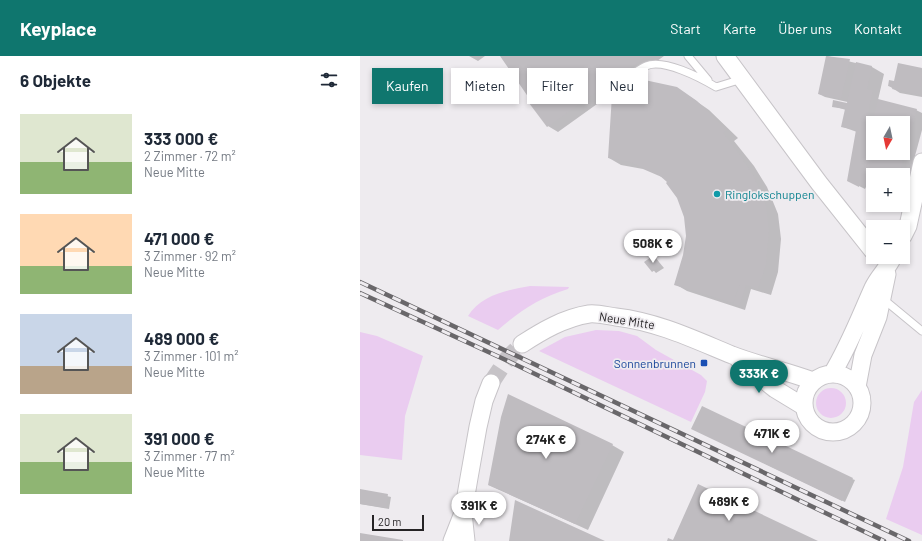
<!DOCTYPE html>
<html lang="de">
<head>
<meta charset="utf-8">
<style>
  body { margin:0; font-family:Barlow,sans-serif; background:#f6f6f7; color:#1f2937; height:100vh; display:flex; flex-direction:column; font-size:15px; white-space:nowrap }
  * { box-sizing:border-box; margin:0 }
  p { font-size:13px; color:#747a83 }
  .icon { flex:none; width:22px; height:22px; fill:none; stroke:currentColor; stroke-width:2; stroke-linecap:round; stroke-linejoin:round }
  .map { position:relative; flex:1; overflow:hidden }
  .details { display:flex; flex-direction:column; background:#fff; width:360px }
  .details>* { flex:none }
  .guide { position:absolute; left:12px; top:12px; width:380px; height:36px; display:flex; gap:8px }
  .needle { width:26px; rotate:189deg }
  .tools { position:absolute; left:506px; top:60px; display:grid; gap:8px }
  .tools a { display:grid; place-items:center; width:44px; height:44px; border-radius:0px; background:#fff; box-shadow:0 2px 6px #0003; font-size:20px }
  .scale { position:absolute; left:12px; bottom:10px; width:52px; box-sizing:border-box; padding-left:4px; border:2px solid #252325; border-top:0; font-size:11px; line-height:14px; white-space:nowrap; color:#252325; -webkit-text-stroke:3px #eeebef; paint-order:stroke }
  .price { position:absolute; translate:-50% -34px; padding:0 9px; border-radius:14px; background:#fff; color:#222; font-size:13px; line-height:26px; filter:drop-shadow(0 1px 2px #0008) }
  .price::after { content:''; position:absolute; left:50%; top:24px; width:12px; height:9px; margin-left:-6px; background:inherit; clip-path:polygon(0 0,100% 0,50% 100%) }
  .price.selected { background:#0f766e; color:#fff }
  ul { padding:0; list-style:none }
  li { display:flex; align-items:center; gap:12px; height:100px; padding:0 20px }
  li span { display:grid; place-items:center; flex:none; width:112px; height:80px; border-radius:0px; color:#555 }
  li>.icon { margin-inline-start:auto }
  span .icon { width:48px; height:48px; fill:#fffc; stroke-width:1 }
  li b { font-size:17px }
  h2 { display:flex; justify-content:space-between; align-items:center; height:48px; padding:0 20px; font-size:17px }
  .chip { padding:0 14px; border-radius:0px; background:#fff; box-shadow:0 2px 6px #0003; font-size:14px; line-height:36px }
  .chip.selected { background:#0f766e; color:#fff }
  header { display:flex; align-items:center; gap:24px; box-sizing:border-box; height:56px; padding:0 20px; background:#0f766e; color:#fff }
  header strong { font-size:19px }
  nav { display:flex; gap:22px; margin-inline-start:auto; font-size:14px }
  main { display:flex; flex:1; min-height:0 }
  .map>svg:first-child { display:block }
</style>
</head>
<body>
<header>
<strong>Keyplace</strong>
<nav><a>Start</a><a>Karte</a><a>Über uns</a><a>Kontakt</a></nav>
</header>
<main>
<section class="details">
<h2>6 Objekte<svg class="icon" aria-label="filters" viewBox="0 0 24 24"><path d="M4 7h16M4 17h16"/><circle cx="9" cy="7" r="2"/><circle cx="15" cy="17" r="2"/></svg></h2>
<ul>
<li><span style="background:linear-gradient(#dfe7d0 60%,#8fb573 0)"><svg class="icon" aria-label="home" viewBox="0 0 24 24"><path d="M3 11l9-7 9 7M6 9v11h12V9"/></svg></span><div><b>333 000 €</b><p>2 Zimmer · 72 m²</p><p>Neue Mitte</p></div></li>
<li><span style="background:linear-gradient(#ffd9b3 65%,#8fb573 0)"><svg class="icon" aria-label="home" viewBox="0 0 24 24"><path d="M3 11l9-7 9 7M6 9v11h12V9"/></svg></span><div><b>471 000 €</b><p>3 Zimmer · 92 m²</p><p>Neue Mitte</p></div></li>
<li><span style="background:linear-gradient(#c9d6e8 65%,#b9a48a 0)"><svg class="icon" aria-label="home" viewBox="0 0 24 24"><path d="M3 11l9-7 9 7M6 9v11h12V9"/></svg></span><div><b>489 000 €</b><p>3 Zimmer · 101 m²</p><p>Neue Mitte</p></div></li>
<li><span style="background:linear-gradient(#dfe7d0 60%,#8fb573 0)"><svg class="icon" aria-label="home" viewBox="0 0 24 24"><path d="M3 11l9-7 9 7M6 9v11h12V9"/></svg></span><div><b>391 000 €</b><p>3 Zimmer · 77 m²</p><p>Neue Mitte</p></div></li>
</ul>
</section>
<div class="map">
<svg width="562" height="485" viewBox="0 0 562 485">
  <rect width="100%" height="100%" fill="#eeebef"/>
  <path fill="#eaccf0" d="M 170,230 L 209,231 L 208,233 C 179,242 161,254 138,274 L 108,260 C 121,239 147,234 170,230 Z
    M 236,274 L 259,275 L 277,280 L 296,294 L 341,319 L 347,325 L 345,336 L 331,366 L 179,295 L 205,281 Z
    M 0,276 L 17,280 L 63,300 L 45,360 L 42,404 L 0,399 Z
    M456 347a15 15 0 1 1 30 0a15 15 0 1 1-30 0Z
    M 562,334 L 562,479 L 526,463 L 543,411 L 554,346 Z"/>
  <path fill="#0003" fill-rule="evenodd" d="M 109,0 L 125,0 L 118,5 Z
    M 141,0 L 304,0 L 198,76 L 188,70 L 173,45 Z
    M 467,0 L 512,11 L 524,18 L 518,44 L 556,54 L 562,57 L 562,74 L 549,122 L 543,137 L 543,119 L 513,119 L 513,135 L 506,131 L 505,133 L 495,128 L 497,76 L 483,71 L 486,54 L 473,50 L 492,47 L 465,41 L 459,38 ZM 513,67 L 543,67 L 543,97 L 513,97 Z
    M 539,8 L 562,13 L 562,41 L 540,37 L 529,30 L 535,26 Z
    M 329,40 L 349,54 L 378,82 L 374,85 L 394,110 L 407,131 L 418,158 L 421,183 L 418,216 L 411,239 L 391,233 L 385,254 L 327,235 L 315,228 L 324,199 L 327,180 L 325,161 L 318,142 L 309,126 L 304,122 L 283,113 L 261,109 L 249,102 Z
    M 294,200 L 304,212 L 296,217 L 286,206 Z
    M 335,374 L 492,423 L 495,424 L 485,446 Z
    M 252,389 L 264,396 L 228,474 L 129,429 Z
    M 0,434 L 31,441 L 29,453 L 0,448 Z"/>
  <path fill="#bfbcc0" d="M 140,0 L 287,0 L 187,71 L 169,47 L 171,45 Z
    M 466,0 L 490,3 L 481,43 L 458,38 Z
    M 496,6 L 512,10 L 507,33 L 513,34 L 506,66 L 513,68 L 513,97 L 543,97 L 543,67 L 512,67 L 518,43 L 557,53 L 539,119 L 513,119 L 513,134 L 499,128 L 499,131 L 487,125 L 496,74 L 481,71 L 485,53 L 472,51 L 473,44 L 487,47 Z
    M 538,7 L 562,12 L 560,39 L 532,33 L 533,31 L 528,30 L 529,24 L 534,25 Z
    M 280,23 L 317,31 L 337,45 L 366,74 L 363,77 L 382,102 L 395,123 L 406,150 L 409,176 L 406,208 L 398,233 L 386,229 L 379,250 L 373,248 L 380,227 L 373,247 L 314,229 L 323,199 L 326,180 L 324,161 L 317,142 L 306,127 L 307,126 L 299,119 L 270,106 L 248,102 L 252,39 Z
    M 294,199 L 301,210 L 292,216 L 284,206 Z
    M 148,338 L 253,388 L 215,468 L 128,429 L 141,361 Z
    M 342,350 L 493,422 L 482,445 L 331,373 Z
    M 338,428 L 458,485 L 307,485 L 308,482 L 313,484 Z
    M 0,433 L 28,438 L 26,452 L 0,448 Z
    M 155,444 L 245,485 L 149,485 Z
    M 0,477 L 43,484 L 43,485 L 0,485 Z"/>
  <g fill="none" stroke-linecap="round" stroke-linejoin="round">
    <path stroke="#c6c3c7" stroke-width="17" stroke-dasharray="17 8" stroke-linecap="butt" d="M 131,327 L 147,303 L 162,288"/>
    <g stroke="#c7c4c8" stroke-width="9">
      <path id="service" d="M 328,0 L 348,24
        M 265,23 C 272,19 279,13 286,10 C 303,2 341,22 356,31 L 382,23
        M 522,242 L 562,275"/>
    </g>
    <g stroke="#c7c4c8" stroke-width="19">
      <path id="tertiary" d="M 365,0 L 459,127 L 513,195
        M 543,180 L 548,170 L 562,106
        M 162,288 C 182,275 204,262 229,258 C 237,257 248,260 256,261 C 298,266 333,283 372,299 C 398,309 426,315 453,325
        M 379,304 L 415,333 L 443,350
        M 472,318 C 489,290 500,261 513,232 C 518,221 528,212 533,201
        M444 347a29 29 0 1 1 58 0a29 29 0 1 1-58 0Z
        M 497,331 L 503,299 L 518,261 L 527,218
        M 92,485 L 103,457
        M 106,485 L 103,457 L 109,422 L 118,371 L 124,345 L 131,327"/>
    </g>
    <use href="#service" stroke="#fff" stroke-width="7"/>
    <use href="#tertiary" stroke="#fff" stroke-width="17"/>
    <g stroke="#69676a" stroke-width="4.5">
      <path id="rail" d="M 0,226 L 549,485
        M 0,237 L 148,305 L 524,485"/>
    </g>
    <use href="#rail" stroke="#eeebef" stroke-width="3" stroke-dasharray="9" stroke-linecap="butt"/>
  </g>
  <circle fill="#0f9aa8" stroke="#eeebef" stroke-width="1.5" cx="357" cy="138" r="4"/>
  <rect fill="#1a4fb4" stroke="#eeebef" stroke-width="1.5" x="340" y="303" width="8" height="8" rx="2"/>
  <g text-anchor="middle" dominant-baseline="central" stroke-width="3.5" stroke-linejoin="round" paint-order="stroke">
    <g font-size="12" fill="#0d838f" stroke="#eeebef" text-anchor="start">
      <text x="365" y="138">Ringlokschuppen</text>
    </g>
    <g font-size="12" fill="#252325" stroke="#eeebef">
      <text transform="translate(267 264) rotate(9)">Neue Mitte</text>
    </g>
    <g font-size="12" fill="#164399" stroke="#eeebef" text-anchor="end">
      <text x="336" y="307">Sonnenbrunnen</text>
    </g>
  </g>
</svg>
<div class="tools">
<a><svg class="needle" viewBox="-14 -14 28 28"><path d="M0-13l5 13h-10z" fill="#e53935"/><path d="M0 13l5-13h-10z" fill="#747a83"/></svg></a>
<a>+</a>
<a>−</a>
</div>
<div class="scale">20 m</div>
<b class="price" style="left:293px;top:208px">508K €</b>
<b class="price selected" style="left:399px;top:338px">333K €</b>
<b class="price" style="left:412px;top:398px">471K €</b>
<b class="price" style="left:186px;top:404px">274K €</b>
<b class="price" style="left:369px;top:466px">489K €</b>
<b class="price" style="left:119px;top:470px">391K €</b>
<div class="guide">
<a class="chip selected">Kaufen</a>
<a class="chip">Mieten</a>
<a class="chip">Filter</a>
<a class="chip">Neu</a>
</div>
</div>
</main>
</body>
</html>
